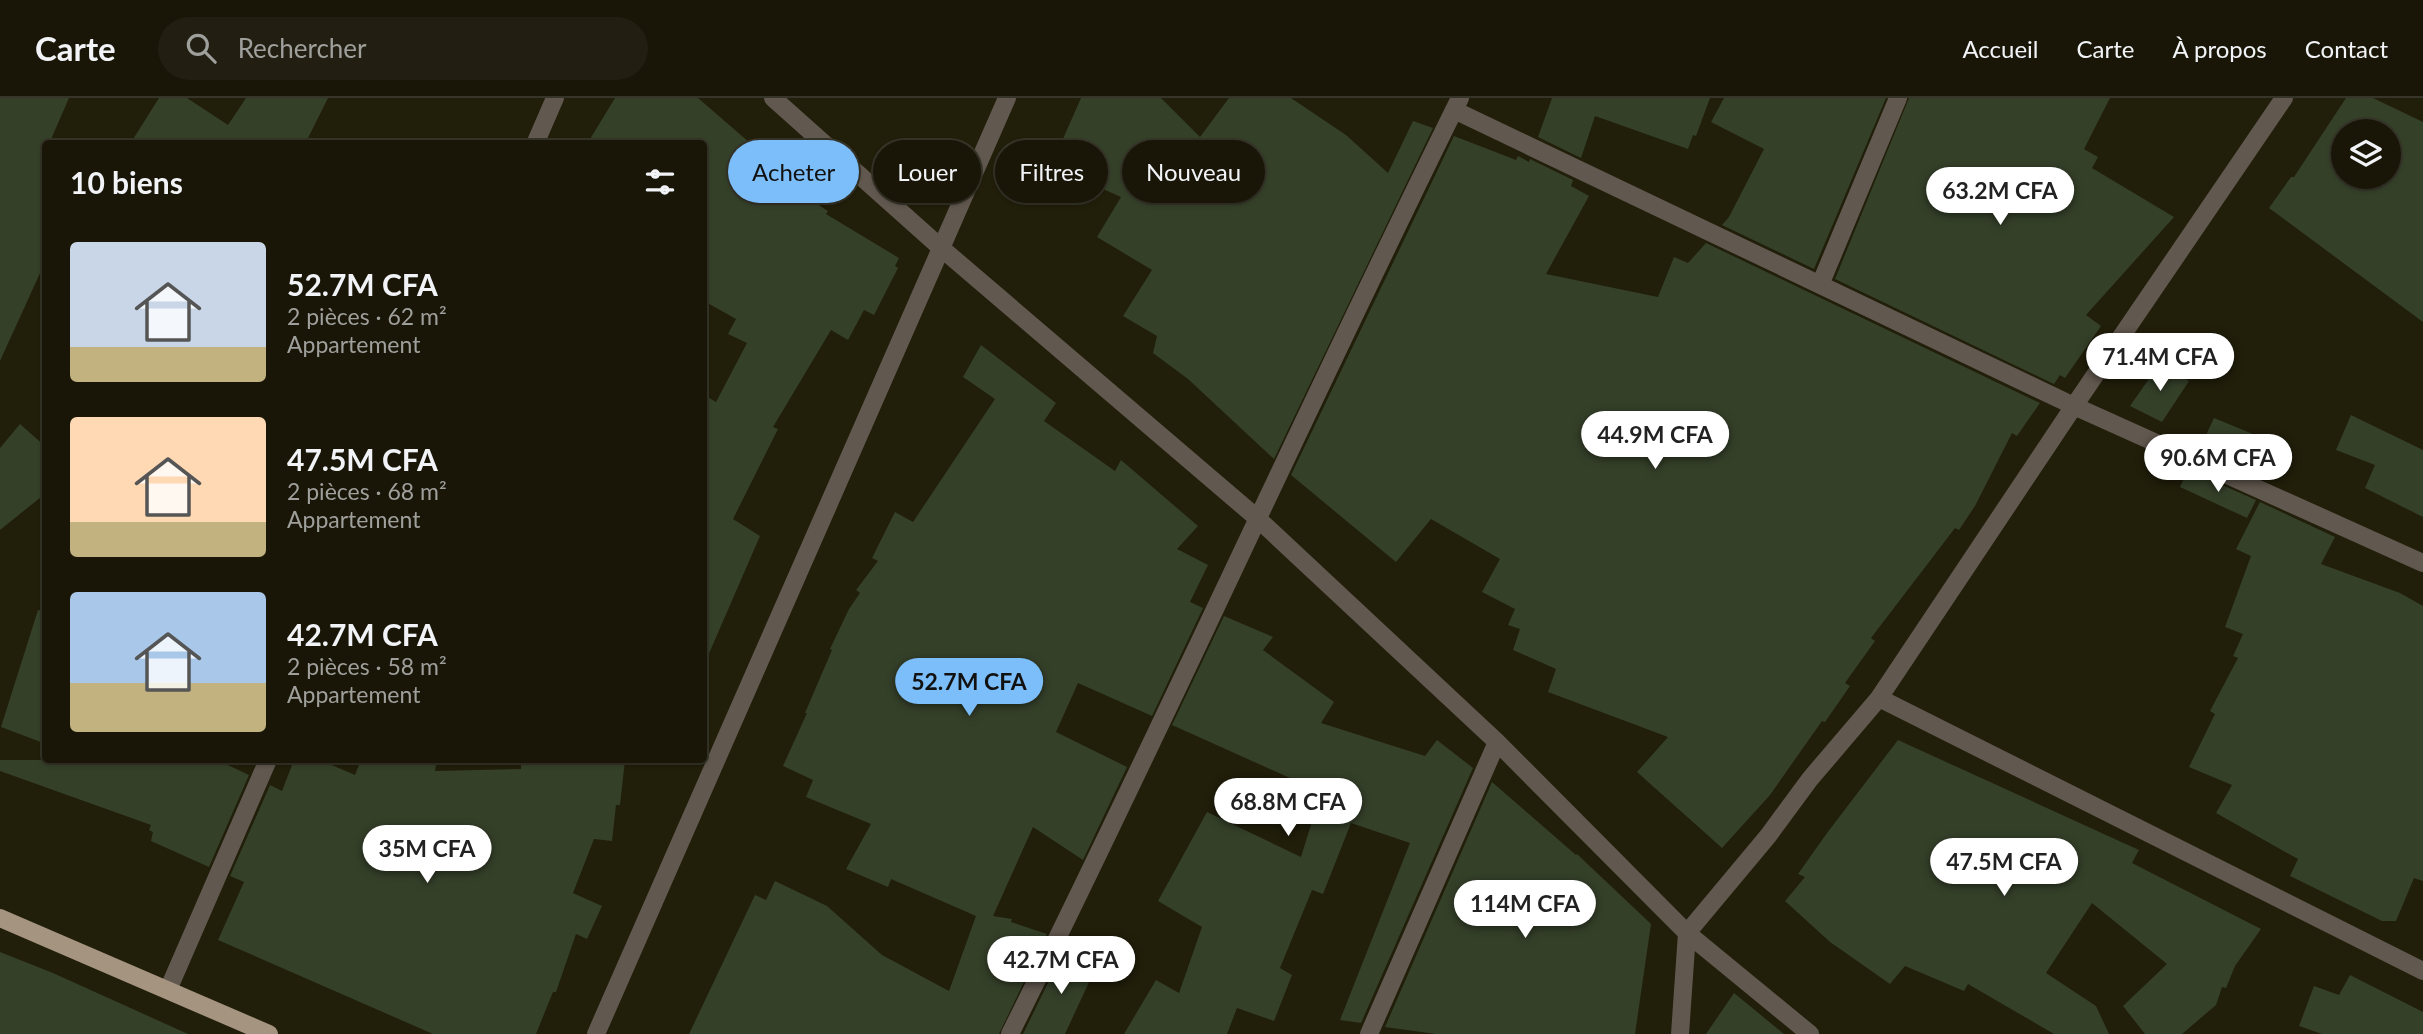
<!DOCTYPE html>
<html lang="fr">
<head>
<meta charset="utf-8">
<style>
  body { margin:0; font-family:Lato,sans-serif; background:#221f12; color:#f1f3f6; height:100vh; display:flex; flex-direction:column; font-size:26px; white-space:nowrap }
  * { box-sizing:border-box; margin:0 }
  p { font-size:23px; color:#9f9f9c }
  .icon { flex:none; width:38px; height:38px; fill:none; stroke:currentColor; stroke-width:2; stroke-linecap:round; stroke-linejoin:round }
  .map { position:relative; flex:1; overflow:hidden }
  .details { position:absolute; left:42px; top:42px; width:665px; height:623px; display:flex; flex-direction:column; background:#191608; border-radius:7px; box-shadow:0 2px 5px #0004,0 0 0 2px #373529 }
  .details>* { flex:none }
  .hud { position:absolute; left:728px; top:42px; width:665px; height:63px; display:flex; gap:14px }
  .buttons { position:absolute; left:2331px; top:21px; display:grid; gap:14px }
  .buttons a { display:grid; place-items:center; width:70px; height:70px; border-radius:50%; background:#191608; box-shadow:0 2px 5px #0004,0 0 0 2px #373529; font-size:35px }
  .price { position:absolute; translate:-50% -60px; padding:0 16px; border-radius:24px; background:#fff; color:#222; font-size:23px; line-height:46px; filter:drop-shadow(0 2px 4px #0008) }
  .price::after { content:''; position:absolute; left:50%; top:42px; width:21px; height:16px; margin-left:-10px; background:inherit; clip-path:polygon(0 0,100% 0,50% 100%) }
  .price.active { background:#7cbef9; color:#111 }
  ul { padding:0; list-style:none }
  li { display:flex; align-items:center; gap:21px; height:175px; padding:0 28px }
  li span { display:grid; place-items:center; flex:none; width:196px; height:140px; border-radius:7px; color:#555 }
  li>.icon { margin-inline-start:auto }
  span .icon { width:84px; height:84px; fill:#fffc; stroke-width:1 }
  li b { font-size:30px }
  h2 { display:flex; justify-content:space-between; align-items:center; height:84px; padding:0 28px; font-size:30px }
  .chip { padding:0 24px; border-radius:32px; background:#191608; box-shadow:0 2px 5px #0004,0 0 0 2px #373529; font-size:24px; line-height:63px }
  .chip.active { background:#7cbef9; color:#111 }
  header { display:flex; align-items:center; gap:42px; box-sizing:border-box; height:98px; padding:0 35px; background:#191608; border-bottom:2px solid #373529 }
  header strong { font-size:33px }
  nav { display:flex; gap:38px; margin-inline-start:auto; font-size:24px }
  .search { width:490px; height:63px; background:#221f12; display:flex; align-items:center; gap:18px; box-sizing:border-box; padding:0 24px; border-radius:38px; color:#9f9f9c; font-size:26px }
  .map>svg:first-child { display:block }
</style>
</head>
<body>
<header>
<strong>Carte</strong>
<div class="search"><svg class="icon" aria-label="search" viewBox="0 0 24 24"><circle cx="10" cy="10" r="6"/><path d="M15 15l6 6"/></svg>Rechercher</div>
<nav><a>Accueil</a><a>Carte</a><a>À propos</a><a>Contact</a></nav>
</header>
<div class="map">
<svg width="2423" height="936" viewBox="0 0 2423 936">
  <rect width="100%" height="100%" fill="#211e0a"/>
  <path fill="#354029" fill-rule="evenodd" d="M 0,0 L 69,0 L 49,46 L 46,46 L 46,162 L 0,263 Z
    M 159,0 L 187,0 L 228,27 L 246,0 L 328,0 L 305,46 L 130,46 Z
    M 615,0 L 698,0 L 757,51 L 759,48 L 788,77 L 784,85 L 828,113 L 826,116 L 899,160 L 895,168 L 898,170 L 874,217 L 864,212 L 848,242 L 831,232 L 773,329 L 778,331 L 733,421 L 760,438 L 704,567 L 704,297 L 716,304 L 747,245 L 728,236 L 736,221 L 704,203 L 704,46 L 587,46 Z
    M 1081,0 L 1161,0 L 1200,39 L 1229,0 L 1291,0 L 1346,37 L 1388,75 L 1413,23 L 1433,30 L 1274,361 L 1188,281 L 1153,255 L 1157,238 L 1123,218 L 1152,172 L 1097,139 L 1121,99 L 1051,68 Z
    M 1552,0 L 1710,0 L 1696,38 L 1693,37 L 1688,51 L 1595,18 L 1581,60 L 1538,39 Z
    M 1724,0 L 1886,0 L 1814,171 L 1722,127 L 1729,119 L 1764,51 L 1711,24 Z
    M 1909,0 L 2110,0 L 2084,51 L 2098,59 L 2092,70 L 2174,119 L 2086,217 L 2101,228 L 2065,280 L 2060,277 L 2054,286 L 1835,181 Z
    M 2346,0 L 2373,0 L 2423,24 L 2423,224 L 2269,110 L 2291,79 L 2294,79 ZM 2343,33 L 2389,33 L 2389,79 L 2343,79 Z
    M 1454,38 L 1516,62 L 1518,58 L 1529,64 L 1530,61 L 1573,82 L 1571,88 L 1589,98 L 1546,176 L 1658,199 L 1674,159 L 1688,165 L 1706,145 L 2040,305 L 2017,338 L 2012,335 L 1975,408 L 1959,432 L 1955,430 L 1871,540 L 1875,543 L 1845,585 L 1850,588 L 1825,624 L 1822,623 L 1770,697 L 1722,750 L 1637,674 L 1668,639 L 1548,594 L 1556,571 L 1513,552 L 1520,531 L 1508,527 L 1515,511 L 1482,494 L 1500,461 L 1431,421 L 1396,464 L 1291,377 Z
    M 981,247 L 1056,305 L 1044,323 L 1115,373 L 1121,362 L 1198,428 L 1177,451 L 1208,467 L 1190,504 L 1203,510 L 1152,618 L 1078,585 L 1056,634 L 1127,669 L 1083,762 L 1033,729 L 993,818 L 1012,821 L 1011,824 L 1047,836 L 999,936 L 689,936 L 755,797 L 766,802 L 775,783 L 827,808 L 882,857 L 949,893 L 976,818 L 891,781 L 888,789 L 846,771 L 871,726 L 806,699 L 813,682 L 783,668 L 807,615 L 805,615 L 832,552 L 830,551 L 849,511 L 860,495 L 856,492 L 878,463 L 872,460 L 895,414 L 913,424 L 995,301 L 963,279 Z
    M 2160,265 L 2189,283 L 2162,324 L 2130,308 Z
    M 2351,317 L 2423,352 L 2423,419 L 2365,390 L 2375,367 L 2336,352 Z
    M 2214,320 L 2282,348 L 2266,382 L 2199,352 Z
    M 20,326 L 46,349 L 46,395 L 0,432 L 0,350 Z
    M 2188,372 L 2256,402 L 2247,420 L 2180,389 Z
    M 2260,404 L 2335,439 L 2321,466 L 2400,495 L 2423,508 L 2423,783 L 2414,780 L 2396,823 L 2382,823 L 2290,778 L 2298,761 L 2216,715 L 2232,687 L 2189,669 L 2215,616 L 2210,613 L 2238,560 L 2233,558 L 2243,536 L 2225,529 L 2251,458 L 2236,451 Z
    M 38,512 L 46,513 L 46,646 L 1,629 Z
    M 1224,518 L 1273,539 L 1263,552 L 1334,604 L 1321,625 L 1425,658 L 1437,642 L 1473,670 L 1361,925 L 1340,922 L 1410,745 L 1351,725 L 1323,796 L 1312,792 L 1280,870 L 1292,877 L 1274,923 L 1237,910 L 1227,936 L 1124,936 L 1156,882 L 1179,895 L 1202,829 L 1158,803 L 1207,714 L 1301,759 L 1321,694 L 1172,627 Z
    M 1898,642 L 2139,752 L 2132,765 L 2261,831 L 2235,868 L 2226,890 L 2222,889 L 2216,907 L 2182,936 L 2145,936 L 2123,908 L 2167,866 L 2092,805 L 2046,875 L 2096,908 L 2109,936 L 2054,936 L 1968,886 L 1964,893 L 1905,868 L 1890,886 L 1830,844 L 1785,803 L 1805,779 L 1798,776 L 1827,735 Z
    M 0,662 L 217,662 L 249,677 L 209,769 L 151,743 L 153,734 L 149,732 L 151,727 L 0,673 Z
    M 294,662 L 320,662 L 355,677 L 361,662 L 437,662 L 435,673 L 521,671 L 521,662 L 625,662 L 620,707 L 616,707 L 612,743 L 594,741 L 573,795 L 602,808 L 587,841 L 576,836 L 556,894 L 553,894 L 536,936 L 433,936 L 218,842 L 244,784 L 230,778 L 270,687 L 282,693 Z
    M 1492,684 L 1576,757 L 1577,756 L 1651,826 L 1635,936 L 1436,936 L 1385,929 Z
    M 1064,852 L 1097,867 L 1065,936 L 1023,936 Z
    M 0,854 L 53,875 L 188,936 L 0,936 Z
    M 2350,877 L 2423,914 L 2423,936 L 2322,936 L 2299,928 L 2314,888 L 2339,897 Z
    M 1734,895 L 1784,936 L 1706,936 Z"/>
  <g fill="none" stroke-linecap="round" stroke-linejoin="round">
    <path stroke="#61584f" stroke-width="18" d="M 773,0 L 940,149 L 1257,420 L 1497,644 L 1687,835 L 1810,936
      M 1454,12 L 2074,308 L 2423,465
      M 535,46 L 555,0
      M 1820,187 L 1898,0
      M 1879,600 L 2423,873
      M 168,892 L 268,662
      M 596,936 L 1007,0
      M 1010,936 C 1165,626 1306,310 1460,0
      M 1369,936 L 1497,644
      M 1680,936 L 1687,835 L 1768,738 L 1810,681 L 1879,600 L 2074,308 L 2284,0"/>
    <path stroke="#a59480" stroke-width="18" d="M 0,820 L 269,936"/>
  </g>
</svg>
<div class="buttons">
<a><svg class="icon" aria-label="layers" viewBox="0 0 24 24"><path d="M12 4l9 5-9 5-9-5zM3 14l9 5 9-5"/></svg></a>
</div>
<b class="price" style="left:2000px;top:129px">63.2M CFA</b>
<b class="price" style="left:2160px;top:295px">71.4M CFA</b>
<b class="price" style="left:1655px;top:373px">44.9M CFA</b>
<b class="price" style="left:2218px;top:396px">90.6M CFA</b>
<b class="price active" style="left:969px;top:620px">52.7M CFA</b>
<b class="price" style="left:1288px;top:740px">68.8M CFA</b>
<b class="price" style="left:427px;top:787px">35M CFA</b>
<b class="price" style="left:2004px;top:800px">47.5M CFA</b>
<b class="price" style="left:1525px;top:842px">114M CFA</b>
<b class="price" style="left:1061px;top:898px">42.7M CFA</b>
<div class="hud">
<a class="chip active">Acheter</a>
<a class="chip">Louer</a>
<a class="chip">Filtres</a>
<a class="chip">Nouveau</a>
</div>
<section class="details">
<h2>10 biens<svg class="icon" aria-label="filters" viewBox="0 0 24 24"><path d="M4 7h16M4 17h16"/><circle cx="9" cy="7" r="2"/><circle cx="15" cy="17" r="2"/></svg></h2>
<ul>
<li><span style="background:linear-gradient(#c9d6e8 75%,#c2b280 0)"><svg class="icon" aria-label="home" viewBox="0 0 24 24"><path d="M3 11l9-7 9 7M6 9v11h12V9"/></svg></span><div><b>52.7M CFA</b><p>2 pièces · 62 m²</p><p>Appartement</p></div></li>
<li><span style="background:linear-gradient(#ffd9b3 75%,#c2b280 0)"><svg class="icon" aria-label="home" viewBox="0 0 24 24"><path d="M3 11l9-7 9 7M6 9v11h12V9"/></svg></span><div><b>47.5M CFA</b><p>2 pièces · 68 m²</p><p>Appartement</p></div></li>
<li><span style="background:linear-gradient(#a9c7e8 65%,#c2b280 0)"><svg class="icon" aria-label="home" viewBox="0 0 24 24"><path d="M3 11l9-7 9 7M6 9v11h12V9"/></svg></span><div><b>42.7M CFA</b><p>2 pièces · 58 m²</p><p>Appartement</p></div></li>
</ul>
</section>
</div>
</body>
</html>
